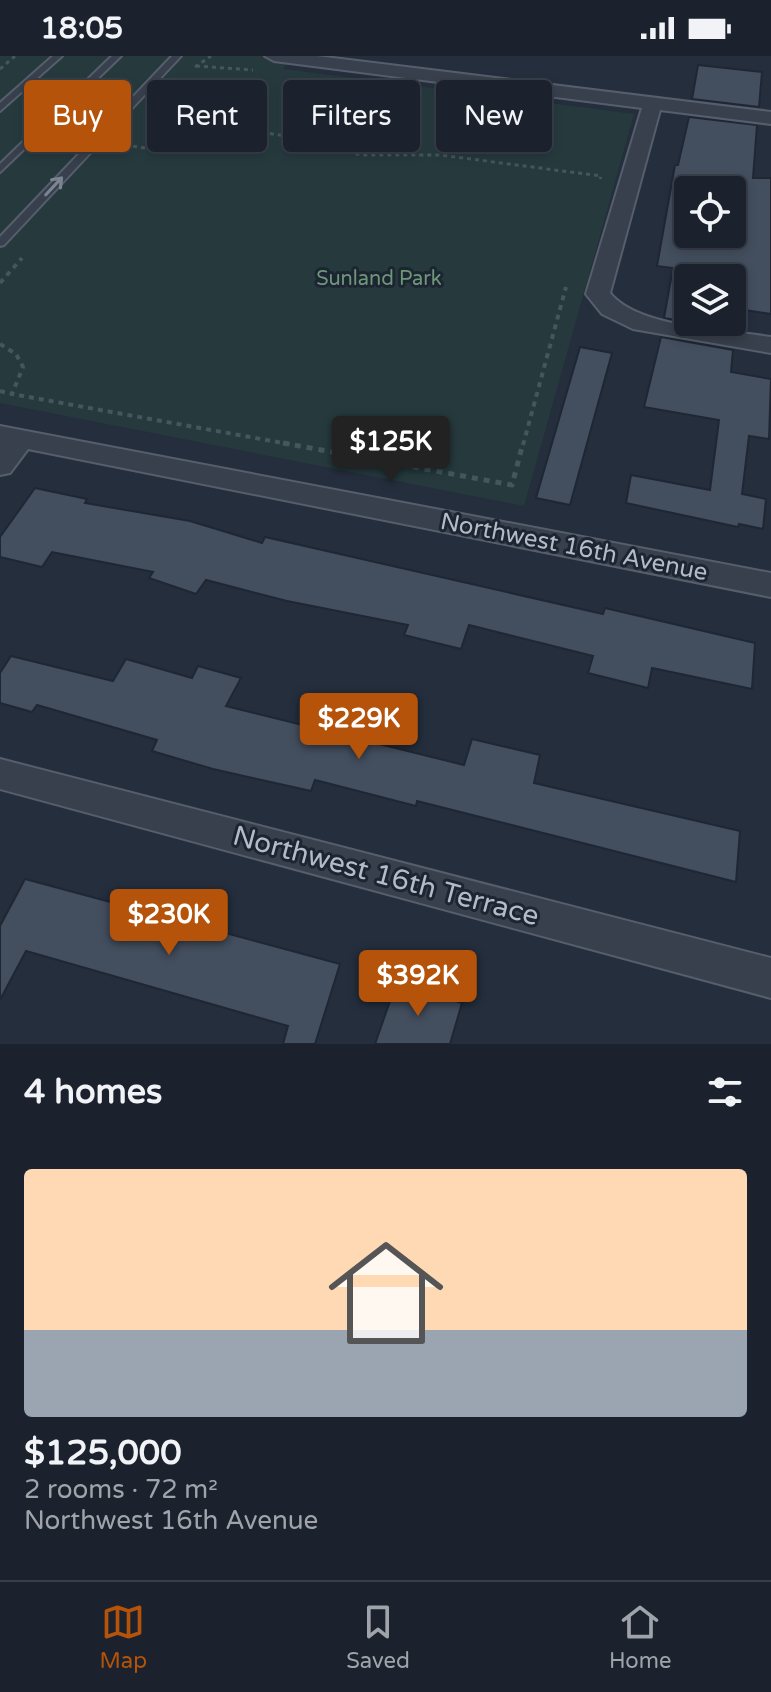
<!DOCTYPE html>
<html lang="en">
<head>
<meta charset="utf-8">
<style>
  body { margin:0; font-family:"Varela Round",sans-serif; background:#242a36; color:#f1f3f6; height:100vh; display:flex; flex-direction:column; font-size:30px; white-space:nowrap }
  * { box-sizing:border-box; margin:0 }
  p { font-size:26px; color:#a0a4aa }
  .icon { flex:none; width:44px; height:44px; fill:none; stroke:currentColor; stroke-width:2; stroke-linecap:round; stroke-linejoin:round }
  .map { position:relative; height:988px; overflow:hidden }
  .drawer { display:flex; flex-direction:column; background:#1b222e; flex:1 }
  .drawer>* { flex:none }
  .top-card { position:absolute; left:24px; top:24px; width:724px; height:72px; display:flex; gap:16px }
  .fabs { position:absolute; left:674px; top:120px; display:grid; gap:16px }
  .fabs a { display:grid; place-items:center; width:72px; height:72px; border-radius:8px; background:#1b222e; box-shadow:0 4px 12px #0003,0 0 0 2px #393f4a; font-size:40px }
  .price { position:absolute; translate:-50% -68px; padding:0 18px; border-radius:8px; background:#b45309; color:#fff; font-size:26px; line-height:52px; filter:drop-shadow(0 2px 4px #0008) }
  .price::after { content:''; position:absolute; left:50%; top:48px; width:24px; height:18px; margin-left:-12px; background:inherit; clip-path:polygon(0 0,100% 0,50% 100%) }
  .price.selected { background:#222; color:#fff }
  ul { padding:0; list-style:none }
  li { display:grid; align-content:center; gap:16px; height:424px; padding:0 24px }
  li span { display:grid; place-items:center; height:248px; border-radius:8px; color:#555 }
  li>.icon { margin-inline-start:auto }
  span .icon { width:144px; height:144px; fill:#fffc; stroke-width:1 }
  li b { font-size:34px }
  h2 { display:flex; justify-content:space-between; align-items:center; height:96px; padding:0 24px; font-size:34px }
  .pill { padding:0 28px; border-radius:8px; background:#1b222e; box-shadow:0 4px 12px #0003,0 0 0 2px #393f4a; font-size:28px; line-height:72px }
  .pill.selected { background:#b45309; color:#fff }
  .status { display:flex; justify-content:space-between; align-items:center; height:56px; padding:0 40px; background:#1b222e; direction:ltr }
  .status svg { height:22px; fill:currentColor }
  .tabs { display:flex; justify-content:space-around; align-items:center; height:112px; border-top:2px solid #393f4a; background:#1b222e; font-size:22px; color:#a0a4aa }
  .tabs a { display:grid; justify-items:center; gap:4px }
  .tabs .selected { color:#b45309 }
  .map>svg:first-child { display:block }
</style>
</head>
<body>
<div class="status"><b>18:05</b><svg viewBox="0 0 49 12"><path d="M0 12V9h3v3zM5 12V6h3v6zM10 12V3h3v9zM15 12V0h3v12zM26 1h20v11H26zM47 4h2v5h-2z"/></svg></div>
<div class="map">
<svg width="771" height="988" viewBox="0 0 771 988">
  <rect width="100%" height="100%" fill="#242e3d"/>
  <path fill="#263a3e" d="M 0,0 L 292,0 L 283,13 L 634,58 L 524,450 L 0,347 Z"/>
  <path fill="#434e5e" stroke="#1f2734" stroke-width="2" fill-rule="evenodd" d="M 698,9 L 762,16 L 759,51 L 692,43 Z
    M 689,61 L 757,69 L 753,122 L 771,122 L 771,258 L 738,253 L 736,274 L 664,262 L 673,212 L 657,210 L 675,109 L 678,109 ZM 688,134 L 732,134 L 732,178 L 688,178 ZM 688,222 L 732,222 L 732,266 L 688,266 Z
    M 661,281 L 733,294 L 731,316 L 771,323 L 769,383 L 749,380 L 742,438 L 766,443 L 763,473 L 739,468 L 738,471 L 626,447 L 631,419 L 710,434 L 719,364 L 644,351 Z
    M 580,291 L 612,297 L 570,449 L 536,442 Z
    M 35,432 L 87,443 L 85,447 L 190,465 L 262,487 L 265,481 L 603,558 L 605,552 L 755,587 L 752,633 L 652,612 L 648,632 L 588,617 L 593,600 L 469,569 L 461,593 L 404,579 L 408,569 L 287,545 L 206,524 L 196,538 L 149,522 L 153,516 L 52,496 L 42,511 L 0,501 L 0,481 Z
    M 11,600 L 113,625 L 126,603 L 192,622 L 198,610 L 241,622 L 226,650 L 464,709 L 472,683 L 540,699 L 534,727 L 740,775 L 736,826 L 417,745 L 416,750 L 315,724 L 311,735 L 213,713 L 152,695 L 157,684 L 37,649 L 32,656 L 0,647 L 0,617 Z
    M 25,823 L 340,908 L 315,988 L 283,988 L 288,970 L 26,895 L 0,944 L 0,870 Z
    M 397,925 L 462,947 L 450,988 L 375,988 Z"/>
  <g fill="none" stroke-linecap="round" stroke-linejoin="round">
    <g stroke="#565e6b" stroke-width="4">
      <path id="lane" d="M 53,0 L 62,0 L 0,55 L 0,47 Z
        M 112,0 L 121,0 L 0,116 L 0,108 Z
        M 172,0 L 181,0 L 4,189 L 0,190 L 0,181 Z"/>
    </g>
    <g stroke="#565e6b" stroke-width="4">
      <path id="street" d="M 265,0 L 317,0 L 771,56 L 771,68 L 660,54 L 610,237 C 638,272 727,274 771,281 L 771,297 L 633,273 L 602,258 L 586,238 L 642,52 L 274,5 Z
        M 0,370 L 771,517 L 771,541 L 28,393 L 10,417 L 0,419 Z
        M 0,703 L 771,902 L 771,942 L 0,733 Z"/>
    </g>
    <path stroke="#44575b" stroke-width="3" stroke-dasharray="4 4" stroke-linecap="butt" d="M 196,10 L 253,14
      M 195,11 L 211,0
      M 0,13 L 15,0
      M 151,61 L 287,80 L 361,99 L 440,99 L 601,120 L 600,123
      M 125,89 C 164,95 174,98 200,66"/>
    <path stroke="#44575b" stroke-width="4" stroke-dasharray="5 5" stroke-linecap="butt" d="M 0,227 L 22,202
      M 0,288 L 16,298 L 23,311 L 12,338 L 294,389
      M 0,335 L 12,338
      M 523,389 L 566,231"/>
    <path stroke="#44575b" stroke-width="5" stroke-dasharray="6 6" stroke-linecap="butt" d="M 283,387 L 512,429 L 523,387"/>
    <use href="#lane" fill="#38404d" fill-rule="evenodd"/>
    <use href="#street" fill="#38404d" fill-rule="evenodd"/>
  </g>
  <defs><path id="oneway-shaft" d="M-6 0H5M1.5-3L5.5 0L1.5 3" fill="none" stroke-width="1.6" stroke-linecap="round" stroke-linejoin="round" transform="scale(2)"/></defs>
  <use stroke="#7c8491" href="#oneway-shaft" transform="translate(54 130) rotate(-47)"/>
  <g text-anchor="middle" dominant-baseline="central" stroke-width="6" stroke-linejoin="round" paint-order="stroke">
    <g font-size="20" fill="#6c9878" stroke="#1d2532">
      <text x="379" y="223">Sunland Park</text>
    </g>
    <g font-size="24" fill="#b4bbc8" stroke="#1d2532">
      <text transform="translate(574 491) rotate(11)">Northwest 16th Avenue</text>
    </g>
    <g font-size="28" fill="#b4bbc8" stroke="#1d2532">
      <text transform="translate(386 820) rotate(15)">Northwest 16th Terrace</text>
    </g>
  </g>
</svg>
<div class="fabs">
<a><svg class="icon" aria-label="locate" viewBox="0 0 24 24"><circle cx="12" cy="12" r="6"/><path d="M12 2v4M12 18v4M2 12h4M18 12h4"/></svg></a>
<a><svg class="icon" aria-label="layers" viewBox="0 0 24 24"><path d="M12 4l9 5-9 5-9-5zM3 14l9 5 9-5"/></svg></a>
</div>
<b class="price selected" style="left:391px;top:428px">$125K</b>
<b class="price" style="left:359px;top:705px">$229K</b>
<b class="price" style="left:169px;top:901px">$230K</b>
<b class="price" style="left:418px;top:962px">$392K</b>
<div class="top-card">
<a class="pill selected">Buy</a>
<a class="pill">Rent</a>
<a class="pill">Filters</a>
<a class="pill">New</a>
</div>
</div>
<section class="drawer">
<h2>4 homes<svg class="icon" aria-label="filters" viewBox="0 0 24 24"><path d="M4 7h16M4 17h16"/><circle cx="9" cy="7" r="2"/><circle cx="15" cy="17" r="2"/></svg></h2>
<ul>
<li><span style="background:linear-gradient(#ffd9b3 65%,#9aa5b1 0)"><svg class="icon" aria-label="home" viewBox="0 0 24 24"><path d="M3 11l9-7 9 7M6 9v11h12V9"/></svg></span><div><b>$125,000</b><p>2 rooms · 72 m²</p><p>Northwest 16th Avenue</p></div></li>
</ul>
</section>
<nav class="tabs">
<a class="selected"><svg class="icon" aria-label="map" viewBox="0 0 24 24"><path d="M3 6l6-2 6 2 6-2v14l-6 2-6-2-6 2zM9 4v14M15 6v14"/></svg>Map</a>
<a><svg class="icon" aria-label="saved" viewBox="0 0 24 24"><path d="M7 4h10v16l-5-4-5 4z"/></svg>Saved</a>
<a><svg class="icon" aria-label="home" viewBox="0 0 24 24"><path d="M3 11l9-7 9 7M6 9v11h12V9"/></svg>Home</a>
</nav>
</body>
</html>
